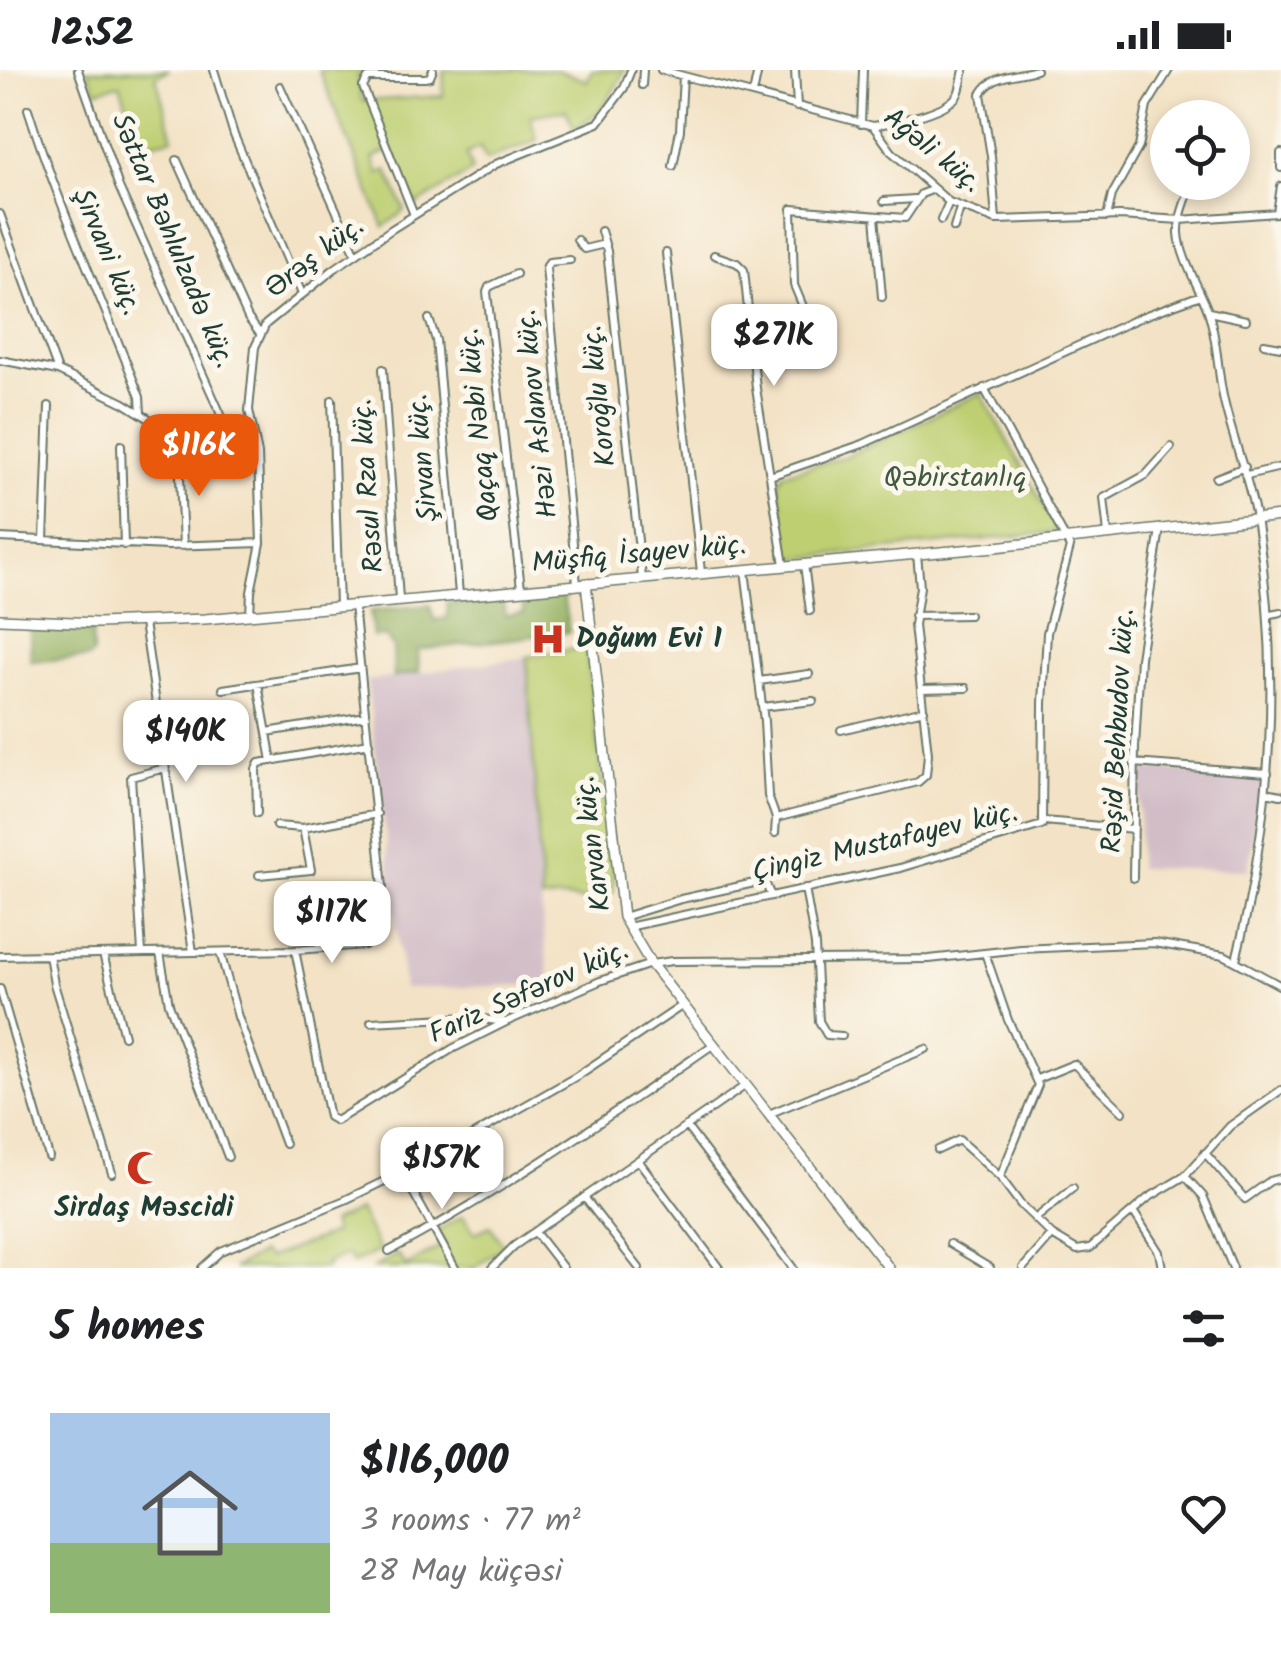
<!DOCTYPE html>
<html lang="en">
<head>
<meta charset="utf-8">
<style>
  body { margin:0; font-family:Kalam,sans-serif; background:#f2f2f2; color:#202124; height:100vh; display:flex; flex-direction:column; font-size:38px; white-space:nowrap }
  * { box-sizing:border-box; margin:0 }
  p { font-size:32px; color:#757577 }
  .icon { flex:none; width:55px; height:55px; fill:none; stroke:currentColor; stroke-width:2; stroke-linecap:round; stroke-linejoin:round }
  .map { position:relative; height:1198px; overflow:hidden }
  .drawer { display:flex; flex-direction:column; background:#fff; flex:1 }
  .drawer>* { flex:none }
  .controls { position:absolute; left:1150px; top:30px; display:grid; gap:20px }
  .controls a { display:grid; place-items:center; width:100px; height:100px; border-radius:50%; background:#fff; box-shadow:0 5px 15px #0003; font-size:50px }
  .price { position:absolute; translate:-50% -85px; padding:0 22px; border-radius:20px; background:#fff; color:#222; font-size:32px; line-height:65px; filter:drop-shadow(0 2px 5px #0008) }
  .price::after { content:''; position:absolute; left:50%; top:60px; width:30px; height:22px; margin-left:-15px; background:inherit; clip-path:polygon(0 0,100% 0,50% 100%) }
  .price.selected { background:#ea580c; color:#fff }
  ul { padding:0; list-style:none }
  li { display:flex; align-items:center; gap:30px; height:250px; padding:0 50px }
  li span { display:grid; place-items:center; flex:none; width:280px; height:200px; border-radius:0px; color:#555 }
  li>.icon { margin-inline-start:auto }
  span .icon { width:120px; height:120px; fill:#fffc; stroke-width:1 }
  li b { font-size:42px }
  h2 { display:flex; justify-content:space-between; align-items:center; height:120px; padding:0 50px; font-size:42px }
  .status { display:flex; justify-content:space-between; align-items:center; height:70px; padding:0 50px; background:#fff; direction:ltr }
  .status svg { height:28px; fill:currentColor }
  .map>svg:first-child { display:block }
</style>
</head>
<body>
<div class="status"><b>12:52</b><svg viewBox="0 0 49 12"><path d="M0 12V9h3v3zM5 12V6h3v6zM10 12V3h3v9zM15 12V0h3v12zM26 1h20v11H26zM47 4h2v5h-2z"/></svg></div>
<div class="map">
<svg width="1281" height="1198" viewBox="0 0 1281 1198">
  <rect width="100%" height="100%" fill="#fbf7ec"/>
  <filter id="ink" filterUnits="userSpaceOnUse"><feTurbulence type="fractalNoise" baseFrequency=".01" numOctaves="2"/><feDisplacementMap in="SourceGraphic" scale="20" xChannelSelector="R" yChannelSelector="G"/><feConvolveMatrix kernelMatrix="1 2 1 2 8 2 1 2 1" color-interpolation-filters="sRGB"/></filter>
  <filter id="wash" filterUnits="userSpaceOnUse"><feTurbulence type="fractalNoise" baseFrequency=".0048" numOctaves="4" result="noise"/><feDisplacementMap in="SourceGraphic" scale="40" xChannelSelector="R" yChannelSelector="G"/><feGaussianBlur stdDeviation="2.25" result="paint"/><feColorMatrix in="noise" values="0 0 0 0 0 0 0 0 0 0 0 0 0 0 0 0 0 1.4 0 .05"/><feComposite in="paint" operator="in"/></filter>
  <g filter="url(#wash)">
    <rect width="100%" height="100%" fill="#f3e2c5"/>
    <path fill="#d2bdc7" d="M 527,587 L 542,846 L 550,914 L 404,919 L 367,611 Z
      M 1140,698 L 1263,708 L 1248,800 L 1138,798 Z"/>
    <path fill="#becf72" stroke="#6e8653" stroke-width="2.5" d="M 87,0 L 169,0 L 156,7 L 173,68 L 140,75 L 120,14 L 96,21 Z
      M 319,0 L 372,0 L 357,7 L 362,31 L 443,26 L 444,0 L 557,0 L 587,11 L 592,0 L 625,0 C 611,26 601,45 574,58 L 566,40 L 530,46 L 537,70 L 486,90 L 480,77 L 466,84 L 472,101 L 416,135 L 391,80 L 373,88 L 379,104 L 387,100 L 405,140 L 384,157 Z
      M 981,323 L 1058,462 L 789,489 L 778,412 L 784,403 L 844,387 Z
      M 586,577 L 614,808 L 613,822 L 595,832 L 565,828 L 542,830 L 527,587 Z
      M 359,1140 L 380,1181 L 353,1193 L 347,1185 L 326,1193 L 327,1198 L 233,1198 L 262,1183 L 268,1188 L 334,1163 L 331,1153 Z
      M 463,1146 L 475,1163 L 490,1156 L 504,1176 L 475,1198 L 374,1198 L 398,1184 L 406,1196 L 445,1174 L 437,1161 Z"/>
    <path fill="#96b264" stroke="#5a784c" stroke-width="2.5" d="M 563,526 L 569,562 L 418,580 L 419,602 L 394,607 L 393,577 L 386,566 L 373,567 L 370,541 L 430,535 L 434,550 L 448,548 L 447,533 L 502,528 L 505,546 L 524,543 L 521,528 Z
      M 30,558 L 92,560 L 93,584 L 88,588 L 31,591 Z"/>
  </g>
  <g filter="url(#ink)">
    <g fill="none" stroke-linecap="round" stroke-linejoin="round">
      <g stroke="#697767" stroke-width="10">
        <path id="street" d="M 78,0 L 119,117 L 227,358
          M 214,0 L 234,65 L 302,224
          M 661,0 L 873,56 L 892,82 L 949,132 L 996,150 L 1120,146 L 1180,150 L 1277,143 L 1281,116
          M 795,0 L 797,37
          M 642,15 L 643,0
          M 280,16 L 356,184
          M 753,24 L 758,0
          M 28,39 C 59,138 103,231 140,327 L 141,342
          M 861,54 L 863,0
          M 873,56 C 893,52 948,43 958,24 C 961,18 962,7 964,0
          M 1281,83 L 1281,98
          M 177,90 L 248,248 L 260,264
          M 673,96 L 680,60 L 683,6
          M 1192,112 C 1187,129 1178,146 1179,163 C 1181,190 1199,216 1208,241 C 1218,270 1217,301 1224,331 C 1233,370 1248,407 1256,447 C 1281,598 1273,742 1236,890
          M 884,131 L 915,129
          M 0,144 L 58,301
          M 414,145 L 363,17 L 368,8 L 425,8 L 430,7 L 433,0
          M 875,146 L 882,227
          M 1107,147 L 1112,125 L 1139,77 L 1147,36 L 1169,0
          M 941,150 L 949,132
          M 996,150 L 991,86 L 981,24 C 992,4 1016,6 1036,0
          M 954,158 L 960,138
          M 601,161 L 605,174
          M 577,170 L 584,179 L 605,174 L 607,181 L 642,508
          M 666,183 L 701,502
          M 714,185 L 737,193 L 744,200 L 756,318 L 784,495
          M 570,190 L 549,192 L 546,198 L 577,514
          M 516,204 L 489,217 L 487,222 L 521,518
          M 1209,242 L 1246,250
          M 429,249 L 436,270 L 459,524
          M 1264,274 L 1281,277
          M 0,290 L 58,301 L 124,333 L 159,355 L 251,359
          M 755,291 L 806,274 L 814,263 L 794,215 L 792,139 L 905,148 L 921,124 L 934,119
          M 383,299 L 399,529
          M 332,330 L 339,535
          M 121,375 L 124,475
          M 179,384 L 183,476
          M 1247,405 L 1281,397
          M 770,406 L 863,374 L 1141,247 L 1201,225
          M 1216,408 L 1245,397
          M 1108,464 L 1104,428 L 1146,405 L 1171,377
          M 0,468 L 168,476 L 261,473
          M 44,470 L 49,336
          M 804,494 L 810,541
          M 745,500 L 764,651 L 768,726 L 776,748 L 918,712 L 926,705 L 928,684 L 914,555 L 920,517 L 917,484
          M 354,535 L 383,817
          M 1270,544 L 1281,542
          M 250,545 L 251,522 L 261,473 L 258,384 L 249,340 L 255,277 L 266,254 L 334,199 L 392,159 L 496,94 L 598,53 L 624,18 L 631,0
          M 914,546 L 969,545
          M 144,553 L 193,882
          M 759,611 L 809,604
          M 258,614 L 272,691
          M 223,619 L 361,598
          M 921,619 L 966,618
          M 762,637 L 813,631
          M 841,660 L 924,640
          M 267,662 L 366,646
          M 1134,693 L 1268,703
          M 1266,722 L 1281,725
          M 257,743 L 256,699 L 259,693 L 369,673
          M 1044,751 L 1134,759
          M 276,756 L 303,758
          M 775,763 L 776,748
          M 259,805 L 311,800 L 303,758 L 377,744
          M 1133,808 L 1135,677 L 1140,588 L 1160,459
          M 805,818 L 815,875 L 819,951 L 827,965 L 842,966
          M 623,847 L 681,829 L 759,812 L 766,814 L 770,824
          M 628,857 L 900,798 L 1042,755 L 1043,633 L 1047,563 L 1070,477 L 984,318
          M 295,880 L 366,875
          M 220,882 L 238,947 L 285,1074
          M 142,883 L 131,707 L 165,698
          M 160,883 L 169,934 L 228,1087
          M 985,883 L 1008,950 L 1038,1015 L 1000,1107 L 1021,1135 L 1052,1165
          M 103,884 L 124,966
          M 49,885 L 54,914 L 112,1103
          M 0,886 L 295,880 L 329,1047 L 336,1051 L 452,979 L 506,952 L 600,911 L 651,894 L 672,891 L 929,889 L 1021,879 L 1154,873 L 1224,885 L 1281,916
          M 0,919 L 49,1087
          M 371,952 L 468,947 L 505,952
          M 1037,1009 L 1074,994 L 1123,1042
          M 771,1043 L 926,979
          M 686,1056 L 793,1198
          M 938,1080 L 959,1070 L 1000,1107
          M 1205,1083 L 1245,1129 L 1270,1111 L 1281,1108
          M 638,1090 L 719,1198
          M 402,1102 L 455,1198
          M 1185,1106 L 1203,1126 L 1233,1198
          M 584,1127 L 639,1198
          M 1133,1141 L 1159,1182 L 1162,1198
          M 1035,1149 L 1073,1118
          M 535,1162 L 563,1198
          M 950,1174 L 990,1198
          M 389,1181 C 503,1121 608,1047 714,974
          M 202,1198 L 221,1181 L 345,1130 L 438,1085 L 577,1006 L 683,935
          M 492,1198 L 514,1176 L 746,1015
          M 1023,1198 L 1052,1165 L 1077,1180 L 1090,1178 L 1148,1128 L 1185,1106 L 1230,1056 L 1281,1020"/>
      </g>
      <g stroke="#697767" stroke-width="12">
        <path id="secondary" d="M 586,513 L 623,847 L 651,894 L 889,1198
          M 0,549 L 98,553 L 205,549 L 995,477 L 1281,446"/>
      </g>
      <use href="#street" stroke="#fff" stroke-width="6"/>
      <use href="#secondary" stroke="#fff" stroke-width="9"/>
    </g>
  </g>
  <defs>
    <g id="hospital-bare" transform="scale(2.7)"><path d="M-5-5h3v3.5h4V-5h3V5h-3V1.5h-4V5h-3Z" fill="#c8321e" stroke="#fbf7ec" stroke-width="2.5" paint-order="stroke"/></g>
    <g id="mosque-bare" transform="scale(2.7)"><path d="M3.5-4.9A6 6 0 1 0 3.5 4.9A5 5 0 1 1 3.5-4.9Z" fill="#c8321e" stroke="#fbf7ec" stroke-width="2.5" paint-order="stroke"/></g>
  </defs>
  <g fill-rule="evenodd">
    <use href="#hospital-bare" x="548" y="569"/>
    <use href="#mosque-bare" x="144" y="1098"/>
  </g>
  <g text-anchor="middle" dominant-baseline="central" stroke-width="10" stroke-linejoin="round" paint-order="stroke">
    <g font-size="28" fill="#1f3d34" stroke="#fbf7ec">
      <text transform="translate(932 81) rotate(39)">Ağəli küç.</text>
      <text transform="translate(172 171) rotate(67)">Səttar Bəhlulzadə küç.</text>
      <text transform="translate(106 182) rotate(67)">Şirvani küç.</text>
      <text transform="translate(315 188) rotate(-37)">Ərəş küç.</text>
      <text transform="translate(600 326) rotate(-96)">Koroğlu küç.</text>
      <text transform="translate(538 344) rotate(-96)">Həzi Aslanov küç.</text>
      <text transform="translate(480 355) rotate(-96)">Qaçaq Nəbi küç.</text>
      <text transform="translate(424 388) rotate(-95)">Şirvan küç.</text>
      <text transform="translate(369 416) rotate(-94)">Rəsul Rza küç.</text>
      <text transform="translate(639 485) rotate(-5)">Müşfiq İsayev küç.</text>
      <text transform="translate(1119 661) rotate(-87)">Rəşid Behbudov küç.</text>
      <text transform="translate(885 773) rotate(-13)">Çingiz Mustafayev küç.</text>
      <text transform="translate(594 774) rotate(-97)">Karvan küç.</text>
      <text transform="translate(529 923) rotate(-24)">Fariz Səfərov küç.</text>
    </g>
    <g font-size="28" fill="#3f5a40" stroke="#fbf7ec">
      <text x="955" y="408">Qəbirstanlıq</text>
    </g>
    <g font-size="28" font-weight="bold" fill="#1f3d34" stroke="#fbf7ec" text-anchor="start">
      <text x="576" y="569">Doğum Evi 1</text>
      <text x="144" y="1138" text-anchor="middle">Sirdaş Məscidi</text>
    </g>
  </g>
</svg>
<div class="controls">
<a><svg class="icon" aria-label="locate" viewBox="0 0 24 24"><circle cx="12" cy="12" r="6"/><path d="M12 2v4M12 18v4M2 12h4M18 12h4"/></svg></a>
</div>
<b class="price" style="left:774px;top:319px">$271K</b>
<b class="price selected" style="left:199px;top:429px">$116K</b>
<b class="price" style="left:186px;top:715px">$140K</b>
<b class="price" style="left:332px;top:896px">$117K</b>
<b class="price" style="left:442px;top:1142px">$157K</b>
</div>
<section class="drawer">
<h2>5 homes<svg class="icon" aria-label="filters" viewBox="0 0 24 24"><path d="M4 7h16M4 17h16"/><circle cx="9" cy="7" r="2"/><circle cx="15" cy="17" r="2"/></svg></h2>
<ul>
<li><span style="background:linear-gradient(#a9c7e8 65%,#8fb573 0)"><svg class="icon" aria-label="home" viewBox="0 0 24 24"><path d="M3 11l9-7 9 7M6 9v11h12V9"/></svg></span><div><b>$116,000</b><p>3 rooms · 77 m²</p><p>28 May küçəsi</p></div><svg class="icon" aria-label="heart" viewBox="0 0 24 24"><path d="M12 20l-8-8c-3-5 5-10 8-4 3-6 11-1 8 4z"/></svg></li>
</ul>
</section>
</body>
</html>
